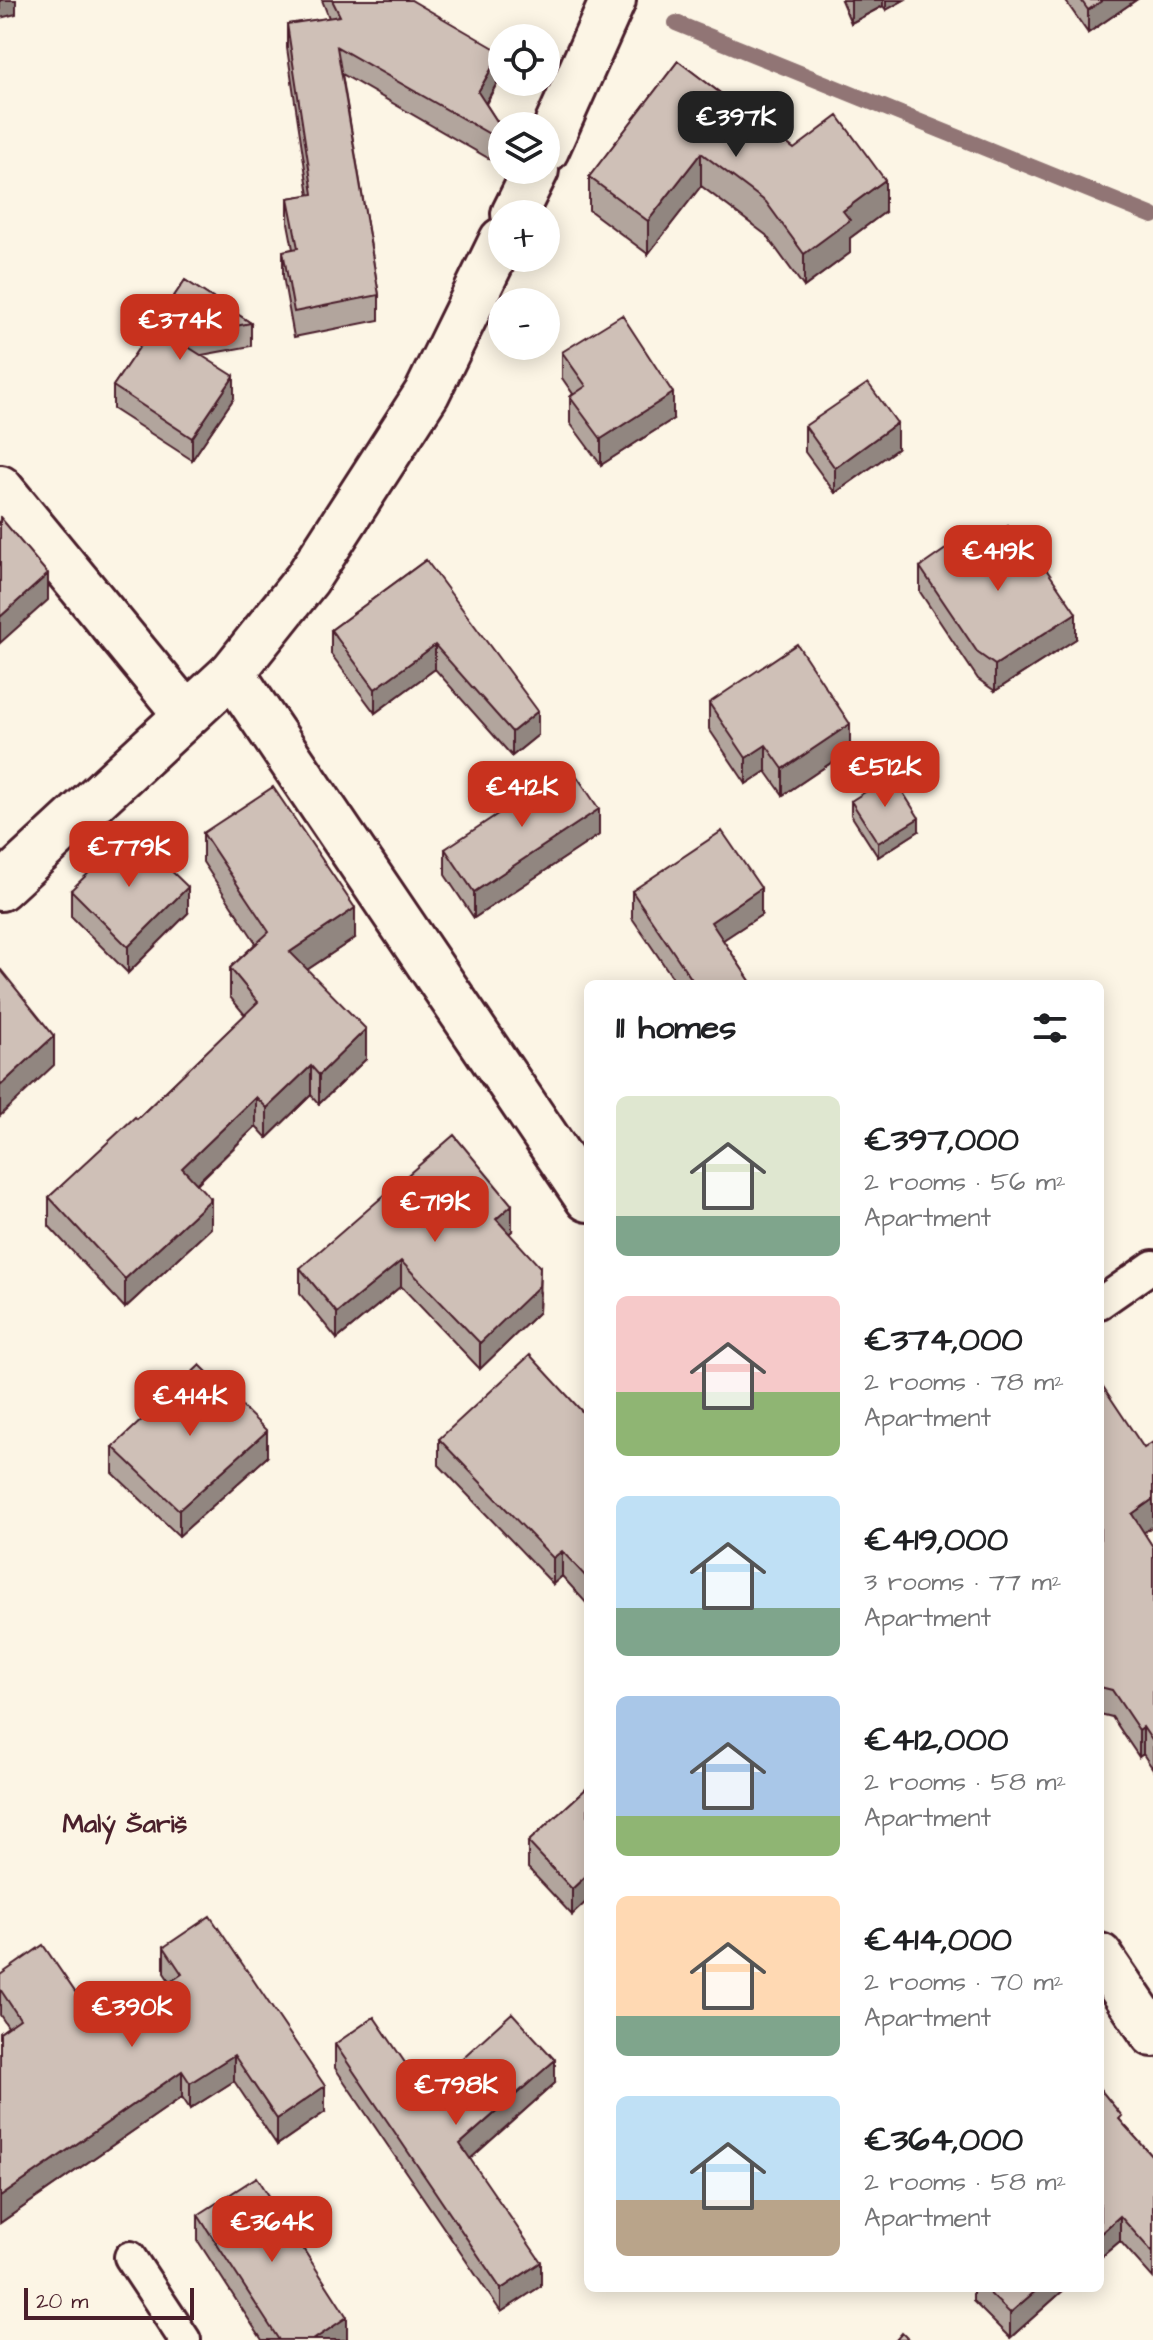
<!DOCTYPE html>
<html lang="en">
<head>
<meta charset="utf-8">
<style>
  body { margin:0; font-family:"Architects Daughter",sans-serif; background:#f6f6f6; color:#202124; height:100vh; display:flex; flex-direction:column; font-size:30px; white-space:nowrap }
  * { box-sizing:border-box; margin:0 }
  p { font-size:26px; color:#757577 }
  .icon { flex:none; width:44px; height:44px; fill:none; stroke:currentColor; stroke-width:2; stroke-linecap:round; stroke-linejoin:round }
  .map { position:relative; flex:1; overflow:hidden }
  .side { position:absolute; left:584px; top:980px; width:520px; height:1312px; display:flex; flex-direction:column; background:#fff; border-radius:12px; box-shadow:0 4px 20px #0003 }
  .side>* { flex:none }
  .buttons { position:absolute; left:488px; top:24px; display:grid; gap:16px }
  .buttons a { display:grid; place-items:center; width:72px; height:72px; border-radius:50%; background:#fff; box-shadow:0 4px 20px #0003; font-size:40px }
  .scale { position:absolute; left:24px; bottom:20px; width:170px; box-sizing:border-box; padding-left:8px; border:4px solid #4a1f2b; border-top:0; font-size:22px; line-height:28px; white-space:nowrap; color:#4a1f2b; -webkit-text-stroke:6px #fcf5e5; paint-order:stroke }
  .price { position:absolute; translate:-50% -68px; padding:0 18px; border-radius:16px; background:#c8321e; color:#fff; font-size:26px; line-height:52px; filter:drop-shadow(0 2px 4px #0008) }
  .price::after { content:''; position:absolute; left:50%; top:48px; width:24px; height:18px; margin-left:-12px; background:inherit; clip-path:polygon(0 0,100% 0,50% 100%) }
  .price.selected { background:#222; color:#fff }
  ul { padding:0; list-style:none }
  li { display:flex; align-items:center; gap:24px; height:200px; padding:0 32px }
  li span { display:grid; place-items:center; flex:none; width:224px; height:160px; border-radius:12px; color:#555 }
  li>.icon { margin-inline-start:auto }
  span .icon { width:96px; height:96px; fill:#fffc; stroke-width:1 }
  li b { font-size:34px }
  h2 { display:flex; justify-content:space-between; align-items:center; height:96px; padding:0 32px; font-size:34px }
  .map>svg:first-child { display:block }
</style>
</head>
<body>
<div class="map">
<svg width="1153" height="2340" viewBox="0 0 1153 2340">
  <rect width="100%" height="100%" fill="#fcf5e5"/>
  <filter id="ink" filterUnits="userSpaceOnUse"><feTurbulence type="fractalNoise" baseFrequency=".0125" numOctaves="2"/><feDisplacementMap in="SourceGraphic" scale="16" xChannelSelector="R" yChannelSelector="G"/><feConvolveMatrix kernelMatrix="1 2 1 2 8 2 1 2 1" color-interpolation-filters="sRGB"/></filter>
  <g filter="url(#ink)">
    <g fill="none" stroke-linecap="round" stroke-linejoin="round">
      <path stroke="#917474" stroke-width="16" d="M 676,23 L 1153,216"/>
      <g stroke="#4a1f2b" stroke-width="36">
        <path id="lane" d="M 1100,1303 L 1153,1266
          M 130,2257 L 185,2340"/>
      </g>
      <g stroke="#4a1f2b" stroke-width="50">
        <path id="street" d="M 0,488 L 185,713
          M 232,673 L 588,1199
          M 1100,1956 L 1153,2034"/>
      </g>
      <g stroke="#4a1f2b" stroke-width="50">
        <path id="secondary" d="M 546,150 L 613,0
          M 514,214 L 536,170
          M 0,888 L 232,673 L 307,579 L 427,393 L 502,240"/>
      </g>
      <use href="#lane" stroke="#fcf5e5" stroke-width="30"/>
      <use href="#street" stroke="#fcf5e5" stroke-width="44"/>
      <use href="#secondary" stroke="#fcf5e5" stroke-width="44"/>
    </g>
    <path fill="#b2a59d" stroke="#4a1f2b" stroke-width="2" d="M 322,0 L 411,0 L 501,76 L 486,104 L 502,129 L 502,166 L 342,74 L 379,295 L 379,320 L 294,337 L 283,276 L 283,251 L 293,249 L 288,223 L 288,198 L 309,195 L 287,48 L 287,24 L 329,18 Z
      M 841,0 L 904,0 L 886,10 L 883,6 L 851,23 Z
      M 1065,0 L 1136,0 L 1088,33 Z
      M 678,61 L 794,149 L 885,212 L 850,238 L 850,253 L 804,287 L 766,235 L 701,186 L 648,254 L 589,210 L 589,177 Z
      M 185,280 L 251,323 L 251,346 L 202,355 L 234,398 L 192,460 L 113,409 L 113,386 Z
      M 562,352 L 673,419 L 601,465 L 570,423 L 570,397 L 573,394 L 562,378 Z
      M 805,426 L 897,449 L 835,493 L 805,452 Z
      M 426,560 L 538,735 L 512,756 L 435,669 L 375,713 L 331,654 L 331,630 Z
      M 920,567 L 1076,639 L 995,691 L 978,679 L 920,592 Z
      M 709,703 L 850,750 L 783,795 L 766,771 L 746,784 L 709,729 Z
      M 851,801 L 919,831 L 878,857 L 851,815 Z
      M 203,833 L 355,938 L 307,970 L 366,1059 L 319,1104 L 311,1095 L 267,1138 L 256,1126 L 197,1184 L 211,1228 L 125,1308 L 49,1226 L 49,1197 L 137,1119 L 245,1015 L 230,997 L 230,968 L 256,943 L 203,862 Z
      M 599,835 L 474,918 L 445,875 L 445,849 Z
      M 71,890 L 188,913 L 128,973 L 71,916 Z
      M 632,891 L 761,915 L 723,940 L 752,984 L 677,984 L 632,918 Z
      M 512,1231 L 509,1234 L 540,1292 L 539,1312 L 480,1369 L 401,1286 L 337,1339 L 300,1294 L 300,1268 Z
      M 1100,1382 L 1143,1532 L 1153,1547 L 1153,1769 L 1143,1754 L 1139,1757 L 1112,1717 L 1100,1714 Z
      M 588,1418 L 588,1605 L 562,1576 L 553,1584 L 439,1465 L 439,1439 Z
      M 113,1447 L 267,1457 L 179,1536 L 113,1473 Z
      M 588,1787 L 572,1915 L 528,1868 L 528,1842 Z
      M 164,1947 L 325,2112 L 277,2145 L 234,2081 L 190,2109 L 182,2097 L 0,2223 L 0,2033 L 8,2027 L 0,2015 L 0,1975 L 95,2021 L 110,2022 L 170,1982 L 164,1973 Z
      M 335,2044 L 425,2092 L 555,2083 L 470,2159 L 541,2286 L 501,2312 L 335,2068 Z
      M 1100,2089 L 1122,2123 L 1153,2157 L 1153,2278 L 1120,2241 L 1100,2258 Z
      M 198,2215 L 347,2340 L 262,2340 L 198,2241 Z
      M 973,2288 L 1066,2288 L 1010,2338 L 973,2301 Z"/>
    <path fill="#918680" stroke="#4a1f2b" stroke-width="2" d="M 0,0 L 16,0 L 16,14 L 0,18 Z
      M 851,0 L 883,0 L 883,6 L 851,23 Z
      M 886,0 L 904,0 L 886,10 Z
      M 1103,0 L 1136,0 L 1088,33 L 1088,10 Z
      M 501,52 L 501,76 L 478,116 L 478,92 Z
      M 701,153 L 701,186 L 648,254 L 648,221 Z
      M 885,180 L 885,212 L 850,238 L 850,253 L 804,287 L 804,254 L 843,211 Z
      M 234,376 L 234,398 L 192,460 L 192,438 Z
      M 673,393 L 673,419 L 601,465 L 601,439 Z
      M 897,423 L 897,449 L 835,493 L 835,468 Z
      M 48,574 L 48,600 L 0,643 L 0,617 Z
      M 1076,613 L 1076,639 L 995,691 L 995,665 Z
      M 435,645 L 435,669 L 375,713 L 375,689 Z
      M 538,711 L 538,735 L 512,756 L 512,732 Z
      M 850,724 L 850,750 L 783,795 L 783,769 Z
      M 766,745 L 766,771 L 746,784 L 746,758 Z
      M 599,809 L 599,835 L 474,918 L 474,892 Z
      M 919,818 L 919,831 L 878,857 L 878,843 Z
      M 188,887 L 188,913 L 128,973 L 128,947 Z
      M 761,888 L 761,915 L 711,948 L 711,922 Z
      M 355,908 L 355,938 L 290,981 L 290,952 Z
      M 366,1029 L 366,1059 L 319,1104 L 319,1075 Z
      M 54,1036 L 54,1065 L 0,1116 L 0,1086 Z
      M 311,1066 L 311,1095 L 267,1138 L 267,1108 Z
      M 256,1097 L 256,1126 L 182,1197 L 182,1168 Z
      M 211,1199 L 211,1228 L 125,1308 L 125,1279 Z
      M 512,1205 L 512,1231 L 496,1245 L 496,1219 Z
      M 401,1261 L 401,1286 L 337,1339 L 337,1313 Z
      M 540,1267 L 539,1312 L 480,1369 L 480,1343 Z
      M 267,1431 L 267,1457 L 179,1536 L 179,1510 Z
      M 1153,1499 L 1153,1526 L 1132,1541 L 1132,1514 Z
      M 562,1551 L 562,1576 L 553,1584 L 553,1558 Z
      M 1143,1727 L 1143,1754 L 1139,1757 L 1139,1730 Z
      M 588,1874 L 588,1900 L 572,1915 L 572,1889 Z
      M 234,2055 L 234,2081 L 190,2109 L 190,2083 Z
      M 555,2060 L 555,2083 L 460,2168 L 460,2144 Z
      M 182,2071 L 182,2097 L 0,2223 L 0,2197 Z
      M 325,2086 L 325,2112 L 277,2145 L 277,2119 Z
      M 1120,2216 L 1120,2241 L 1100,2258 L 1100,2234 Z
      M 541,2262 L 541,2286 L 501,2312 L 501,2289 Z
      M 1039,2288 L 1066,2288 L 1010,2338 L 1010,2313 Z
      M 347,2317 L 347,2340 L 313,2340 Z"/>
    <path fill="#cfc0b7" stroke="#4a1f2b" stroke-width="2" d="M 332,0 L 411,0 L 501,52 L 478,92 L 502,129 L 502,141 L 337,47 L 379,295 L 294,312 L 283,251 L 298,248 L 288,198 L 313,194 L 287,24 L 340,16 Z
      M 1081,0 L 1103,0 L 1088,10 Z
      M 678,61 L 794,149 L 838,116 L 885,180 L 843,211 L 850,220 L 804,254 L 766,202 L 701,153 L 648,221 L 589,177 Z
      M 185,280 L 251,323 L 174,338 L 234,376 L 192,438 L 113,386 Z
      M 622,315 L 673,393 L 601,439 L 570,397 L 586,386 L 562,352 Z
      M 868,383 L 897,423 L 835,468 L 805,426 Z
      M 0,517 L 48,574 L 0,617 Z
      M 1008,526 L 1019,541 L 1024,537 L 1076,613 L 995,665 L 978,653 L 920,567 L 970,532 L 992,539 Z
      M 426,560 L 538,711 L 512,732 L 435,645 L 375,689 L 331,630 Z
      M 797,644 L 850,724 L 783,769 L 766,745 L 746,758 L 709,703 Z
      M 570,766 L 599,809 L 474,892 L 445,849 Z
      M 892,775 L 919,818 L 878,843 L 851,801 Z
      M 273,787 L 355,908 L 290,952 L 366,1029 L 319,1075 L 311,1066 L 267,1108 L 256,1097 L 182,1168 L 211,1199 L 125,1279 L 49,1197 L 135,1117 L 137,1119 L 258,1002 L 230,968 L 269,932 L 203,833 Z
      M 722,831 L 761,888 L 711,922 L 752,984 L 695,984 L 632,891 Z
      M 131,832 L 188,887 L 128,947 L 71,890 Z
      M 1,970 L 54,1036 L 0,1086 L 0,971 Z
      M 454,1135 L 512,1205 L 496,1219 L 540,1267 L 539,1286 L 480,1343 L 401,1261 L 337,1313 L 300,1268 Z
      M 530,1355 L 588,1418 L 588,1579 L 562,1551 L 553,1558 L 439,1439 Z
      M 200,1365 L 267,1431 L 179,1510 L 113,1447 Z
      M 1100,1382 L 1144,1448 L 1153,1442 L 1153,1499 L 1132,1514 L 1153,1547 L 1153,1742 L 1143,1727 L 1139,1730 L 1112,1690 L 1100,1687 Z
      M 588,1787 L 588,1874 L 572,1889 L 528,1842 Z
      M 210,1916 L 325,2086 L 277,2119 L 234,2055 L 190,2083 L 182,2071 L 0,2197 L 0,2033 L 20,2019 L 0,1989 L 0,1975 L 43,1945 L 95,2021 L 105,2014 L 110,2022 L 182,1974 L 164,1947 Z
      M 512,2013 L 555,2060 L 460,2144 L 541,2262 L 501,2289 L 335,2044 L 374,2017 L 425,2092 Z
      M 1100,2089 L 1122,2116 L 1119,2119 L 1153,2157 L 1153,2253 L 1120,2216 L 1100,2234 Z
      M 257,2177 L 347,2317 L 313,2340 L 279,2340 L 198,2215 Z
      M 984,2288 L 1039,2288 L 1010,2313 Z
      M 902,2333 L 909,2340 L 896,2340 Z"/>
  </g>
  <g text-anchor="middle" dominant-baseline="central" stroke-width="7" stroke-linejoin="round" paint-order="stroke">
    <g font-size="26" font-weight="bold" fill="#4a1f2b" stroke="#fcf5e5">
      <text x="125" y="1824">Malý Šariš</text>
    </g>
  </g>
</svg>
<div class="buttons">
<a><svg class="icon" aria-label="locate" viewBox="0 0 24 24"><circle cx="12" cy="12" r="6"/><path d="M12 2v4M12 18v4M2 12h4M18 12h4"/></svg></a>
<a><svg class="icon" aria-label="layers" viewBox="0 0 24 24"><path d="M12 4l9 5-9 5-9-5zM3 14l9 5 9-5"/></svg></a>
<a>+</a>
<a>−</a>
</div>
<div class="scale">20 m</div>
<b class="price selected" style="left:736px;top:159px">€397K</b>
<b class="price" style="left:180px;top:362px">€374K</b>
<b class="price" style="left:998px;top:593px">€419K</b>
<b class="price" style="left:885px;top:809px">€512K</b>
<b class="price" style="left:522px;top:829px">€412K</b>
<b class="price" style="left:129px;top:889px">€779K</b>
<b class="price" style="left:435px;top:1244px">€719K</b>
<b class="price" style="left:190px;top:1438px">€414K</b>
<b class="price" style="left:132px;top:2049px">€390K</b>
<b class="price" style="left:456px;top:2127px">€798K</b>
<b class="price" style="left:272px;top:2264px">€364K</b>
<section class="side">
<h2>11 homes<svg class="icon" aria-label="filters" viewBox="0 0 24 24"><path d="M4 7h16M4 17h16"/><circle cx="9" cy="7" r="2"/><circle cx="15" cy="17" r="2"/></svg></h2>
<ul>
<li><span style="background:linear-gradient(#dfe7d0 75%,#7fa58c 0)"><svg class="icon" aria-label="home" viewBox="0 0 24 24"><path d="M3 11l9-7 9 7M6 9v11h12V9"/></svg></span><div><b>€397,000</b><p>2 rooms · 56 m²</p><p>Apartment</p></div></li>
<li><span style="background:linear-gradient(#f6c9c9 60%,#8fb573 0)"><svg class="icon" aria-label="home" viewBox="0 0 24 24"><path d="M3 11l9-7 9 7M6 9v11h12V9"/></svg></span><div><b>€374,000</b><p>2 rooms · 78 m²</p><p>Apartment</p></div></li>
<li><span style="background:linear-gradient(#bfe0f5 70%,#7fa58c 0)"><svg class="icon" aria-label="home" viewBox="0 0 24 24"><path d="M3 11l9-7 9 7M6 9v11h12V9"/></svg></span><div><b>€419,000</b><p>3 rooms · 77 m²</p><p>Apartment</p></div></li>
<li><span style="background:linear-gradient(#a9c7e8 75%,#8fb573 0)"><svg class="icon" aria-label="home" viewBox="0 0 24 24"><path d="M3 11l9-7 9 7M6 9v11h12V9"/></svg></span><div><b>€412,000</b><p>2 rooms · 58 m²</p><p>Apartment</p></div></li>
<li><span style="background:linear-gradient(#ffd9b3 75%,#7fa58c 0)"><svg class="icon" aria-label="home" viewBox="0 0 24 24"><path d="M3 11l9-7 9 7M6 9v11h12V9"/></svg></span><div><b>€414,000</b><p>2 rooms · 70 m²</p><p>Apartment</p></div></li>
<li><span style="background:linear-gradient(#bfe0f5 65%,#b9a48a 0)"><svg class="icon" aria-label="home" viewBox="0 0 24 24"><path d="M3 11l9-7 9 7M6 9v11h12V9"/></svg></span><div><b>€364,000</b><p>2 rooms · 58 m²</p><p>Apartment</p></div></li>
</ul>
</section>
</div>
</body>
</html>
